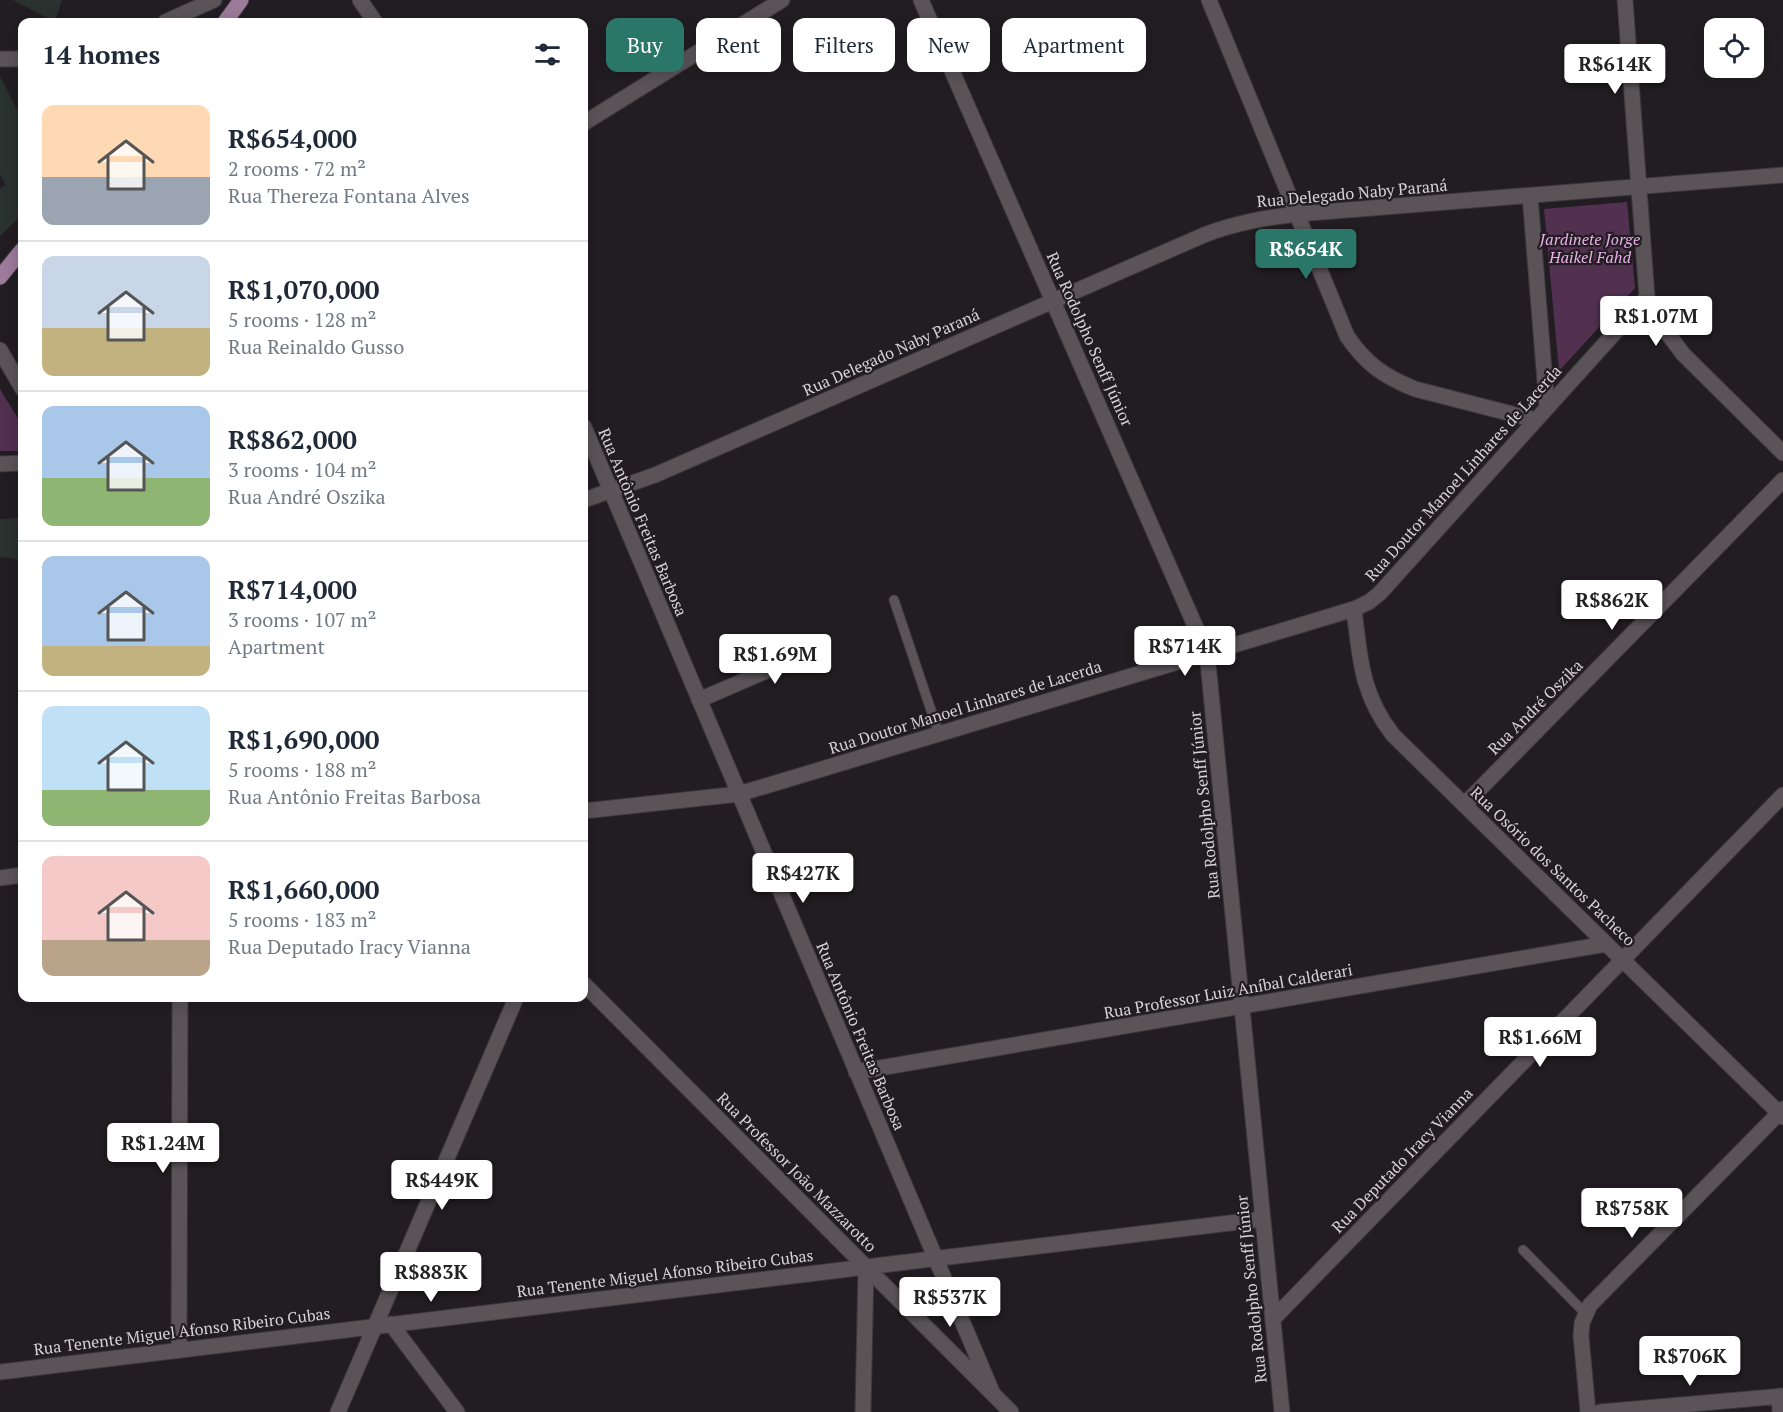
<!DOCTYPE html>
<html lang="en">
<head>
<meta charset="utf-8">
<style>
  body { margin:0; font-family:"PT Serif",serif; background:#f6f6f7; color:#1f2937; height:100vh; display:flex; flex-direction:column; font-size:22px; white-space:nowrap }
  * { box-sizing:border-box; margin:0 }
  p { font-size:20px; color:#747a83 }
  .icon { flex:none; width:33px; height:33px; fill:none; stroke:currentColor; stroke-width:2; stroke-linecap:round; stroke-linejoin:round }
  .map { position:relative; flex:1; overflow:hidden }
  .side { position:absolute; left:18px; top:18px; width:570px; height:984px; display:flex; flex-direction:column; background:#fff; border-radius:12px; box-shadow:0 3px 15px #0003 }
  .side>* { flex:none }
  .hud { position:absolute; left:606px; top:18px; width:570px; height:54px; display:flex; gap:12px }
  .tools { position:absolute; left:1704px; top:18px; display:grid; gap:12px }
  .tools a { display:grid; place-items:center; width:60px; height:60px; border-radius:12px; background:#fff; box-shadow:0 3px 15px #0003; font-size:30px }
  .price { position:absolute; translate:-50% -51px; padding:0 14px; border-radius:6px; background:#fff; color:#222; font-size:20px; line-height:39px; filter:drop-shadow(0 2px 3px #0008) }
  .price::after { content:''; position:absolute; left:50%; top:36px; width:18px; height:14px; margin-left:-9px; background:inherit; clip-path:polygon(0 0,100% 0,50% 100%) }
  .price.on { background:#2a7669; color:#fff }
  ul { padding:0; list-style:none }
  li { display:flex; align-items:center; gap:18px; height:150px; padding:0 24px }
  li+li { border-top:2px solid #e0e1e3 }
  li span { display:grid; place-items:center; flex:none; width:168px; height:120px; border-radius:12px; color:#555 }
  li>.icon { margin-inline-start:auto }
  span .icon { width:72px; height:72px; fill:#fffc; stroke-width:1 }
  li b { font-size:26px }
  h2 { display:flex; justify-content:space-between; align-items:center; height:72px; padding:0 24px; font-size:26px }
  .pill { padding:0 21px; border-radius:12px; background:#fff; box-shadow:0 3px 15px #0003; font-size:21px; line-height:54px }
  .pill.on { background:#2a7669; color:#fff }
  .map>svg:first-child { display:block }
</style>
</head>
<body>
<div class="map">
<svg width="1783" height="1412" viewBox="0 0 1783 1412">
  <rect width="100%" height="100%" fill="#221d22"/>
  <path fill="#513050" d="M 1627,202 L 1635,288 L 1559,371 L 1544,209 Z
    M 0,389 L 22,425 L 22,447 L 18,451 L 0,451 Z"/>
  <path fill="#2a322f" d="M 13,0 L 62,0 L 55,22 Z
    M 0,76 L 22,120 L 22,215 L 0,236 L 0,188 L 6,185 L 0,174 Z
    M 22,518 L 22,560 L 0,557 L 0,519 Z"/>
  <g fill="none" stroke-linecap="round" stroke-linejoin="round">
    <g stroke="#3c383c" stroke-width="11">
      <path id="lane" d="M 894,600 L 939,734
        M 1523,1250 L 1585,1313"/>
    </g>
    <g stroke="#3c383c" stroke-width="17">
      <path id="street" d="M 360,0 L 375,22
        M 921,0 L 1207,653 L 1282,1412
        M 1209,0 L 1347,336 C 1366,364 1383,376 1415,389 L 1536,420
        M 1625,0 L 1647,297 L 1659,322 L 1683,354 L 1783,453
        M 584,123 L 782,0
        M 1530,196 L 1547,407
        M 584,427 L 993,1394
        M 584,500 L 655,475 L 1204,235 C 1235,223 1264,218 1297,214 L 1783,175
        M 1354,609 C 1360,658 1361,694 1393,735 L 1783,1117
        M 699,700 L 810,652
        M 1464,805 L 1783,480
        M 584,811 L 739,794 L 1354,609 L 1369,602 L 1380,593 L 1647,297
        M 0,878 L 22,875
        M 856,1072 L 1606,944
        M 866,1267 L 1263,1219
        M 866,1267 L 1011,1412
        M 1273,1319 L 1783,795
        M 391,1324 L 457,1412
        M 179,1350 L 180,998
        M 1779,1396 L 1780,1412
        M 338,1412 L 516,998
        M 1588,1412 L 1581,1336 L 1582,1323 L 1590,1305 L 1783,1109
        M 1600,1412 L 1783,1396"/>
    </g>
    <g stroke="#3c383c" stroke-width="17">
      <path id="secondary" d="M 165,22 L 214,0
        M 0,59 L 22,59
        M 0,350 L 22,388
        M 0,464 L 22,463
        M 584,984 L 866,1267
        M 0,1372 L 866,1267
        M 863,1412 L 866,1267"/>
    </g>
    <g stroke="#3c383c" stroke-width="17">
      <path id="primary" d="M 225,22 L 241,0
        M 0,277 L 22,250"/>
    </g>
    <use href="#lane" stroke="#5a5459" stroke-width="9"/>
    <use href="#street" stroke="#5a5459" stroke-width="15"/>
    <use href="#secondary" stroke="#5a5459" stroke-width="15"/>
    <use href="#primary" stroke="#9d7b9b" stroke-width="15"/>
  </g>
  <g text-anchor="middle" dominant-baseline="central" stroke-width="4.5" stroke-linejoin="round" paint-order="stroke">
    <g font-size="16" fill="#d6d3d6" stroke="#221d22">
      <text transform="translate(1352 193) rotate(-5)">Rua Delegado Naby Paraná</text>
      <text transform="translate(1090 339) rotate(66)">Rua Rodolpho Senff Júnior</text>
      <text transform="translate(891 352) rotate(-24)">Rua Delegado Naby Paraná</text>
      <text transform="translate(1463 473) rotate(-48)">Rua Doutor Manoel Linhares de Lacerda</text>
      <text transform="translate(643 522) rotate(67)">Rua Antônio Freitas Barbosa</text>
      <text transform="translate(965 707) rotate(-17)">Rua Doutor Manoel Linhares de Lacerda</text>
      <text transform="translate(1535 707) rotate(-45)">Rua André Oszika</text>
      <text transform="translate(1204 805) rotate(-96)">Rua Rodolpho Senff Júnior</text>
      <text transform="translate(1553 866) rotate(44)">Rua Osório dos Santos Pacheco</text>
      <text transform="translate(1228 991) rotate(-10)">Rua Professor Luiz Aníbal Calderari</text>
      <text transform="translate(861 1036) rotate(67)">Rua Antônio Freitas Barbosa</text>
      <text transform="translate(1402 1160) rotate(-46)">Rua Deputado Iracy Vianna</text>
      <text transform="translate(797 1172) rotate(45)">Rua Professor João Mazzarotto</text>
      <text transform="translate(665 1273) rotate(-7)">Rua Tenente Miguel Afonso Ribeiro Cubas</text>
      <text transform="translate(1251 1289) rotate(-96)">Rua Rodolpho Senff Júnior</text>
      <text transform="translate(182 1331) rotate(-7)">Rua Tenente Miguel Afonso Ribeiro Cubas</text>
    </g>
    <g font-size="16" font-style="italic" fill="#ebafe9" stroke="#221d22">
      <text x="1590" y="239">Jardinete Jorge<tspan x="1590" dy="18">Haikel Fahd</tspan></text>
    </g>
  </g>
</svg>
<div class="tools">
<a><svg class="icon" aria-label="locate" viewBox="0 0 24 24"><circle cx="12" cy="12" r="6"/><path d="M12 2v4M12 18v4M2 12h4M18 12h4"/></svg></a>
</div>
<b class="price" style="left:1615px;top:95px">R$614K</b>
<b class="price on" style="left:1306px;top:280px">R$654K</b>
<b class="price" style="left:1656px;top:347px">R$1.07M</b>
<b class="price" style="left:1612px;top:631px">R$862K</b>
<b class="price" style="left:1185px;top:677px">R$714K</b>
<b class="price" style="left:775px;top:685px">R$1.69M</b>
<b class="price" style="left:803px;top:904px">R$427K</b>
<b class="price" style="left:1540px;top:1068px">R$1.66M</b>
<b class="price" style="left:163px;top:1174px">R$1.24M</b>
<b class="price" style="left:442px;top:1211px">R$449K</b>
<b class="price" style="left:1632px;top:1239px">R$758K</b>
<b class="price" style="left:431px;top:1303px">R$883K</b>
<b class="price" style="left:950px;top:1328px">R$537K</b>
<b class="price" style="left:1690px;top:1387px">R$706K</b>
<div class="hud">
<a class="pill on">Buy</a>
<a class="pill">Rent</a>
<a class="pill">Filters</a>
<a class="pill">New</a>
<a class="pill">Apartment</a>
</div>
<section class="side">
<h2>14 homes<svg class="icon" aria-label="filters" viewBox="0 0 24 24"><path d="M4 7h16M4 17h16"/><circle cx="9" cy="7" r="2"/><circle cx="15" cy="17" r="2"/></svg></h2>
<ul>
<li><span style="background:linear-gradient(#ffd9b3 60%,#9aa5b1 0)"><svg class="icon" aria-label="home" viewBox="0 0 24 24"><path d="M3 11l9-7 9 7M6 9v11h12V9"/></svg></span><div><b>R$654,000</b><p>2 rooms · 72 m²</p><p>Rua Thereza Fontana Alves</p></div></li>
<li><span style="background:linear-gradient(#c9d6e8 60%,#c2b280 0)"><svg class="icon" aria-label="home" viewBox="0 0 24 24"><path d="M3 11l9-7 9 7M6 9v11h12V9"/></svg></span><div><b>R$1,070,000</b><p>5 rooms · 128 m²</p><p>Rua Reinaldo Gusso</p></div></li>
<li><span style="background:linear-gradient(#a9c7e8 60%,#8fb573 0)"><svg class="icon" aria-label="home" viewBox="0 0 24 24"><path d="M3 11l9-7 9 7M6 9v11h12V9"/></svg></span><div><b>R$862,000</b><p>3 rooms · 104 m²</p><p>Rua André Oszika</p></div></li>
<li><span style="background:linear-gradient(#a9c7e8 75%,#c2b280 0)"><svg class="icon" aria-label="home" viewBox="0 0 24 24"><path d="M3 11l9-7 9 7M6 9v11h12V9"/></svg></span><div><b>R$714,000</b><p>3 rooms · 107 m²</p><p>Apartment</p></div></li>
<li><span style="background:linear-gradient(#bfe0f5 70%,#8fb573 0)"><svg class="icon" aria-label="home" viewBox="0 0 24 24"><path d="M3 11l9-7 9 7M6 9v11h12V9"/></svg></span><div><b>R$1,690,000</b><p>5 rooms · 188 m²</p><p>Rua Antônio Freitas Barbosa</p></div></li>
<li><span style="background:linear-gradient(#f6c9c9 70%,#b9a48a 0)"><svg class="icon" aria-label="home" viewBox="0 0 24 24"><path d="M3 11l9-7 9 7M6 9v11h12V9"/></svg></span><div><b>R$1,660,000</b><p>5 rooms · 183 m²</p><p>Rua Deputado Iracy Vianna</p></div></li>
</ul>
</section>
</div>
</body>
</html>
